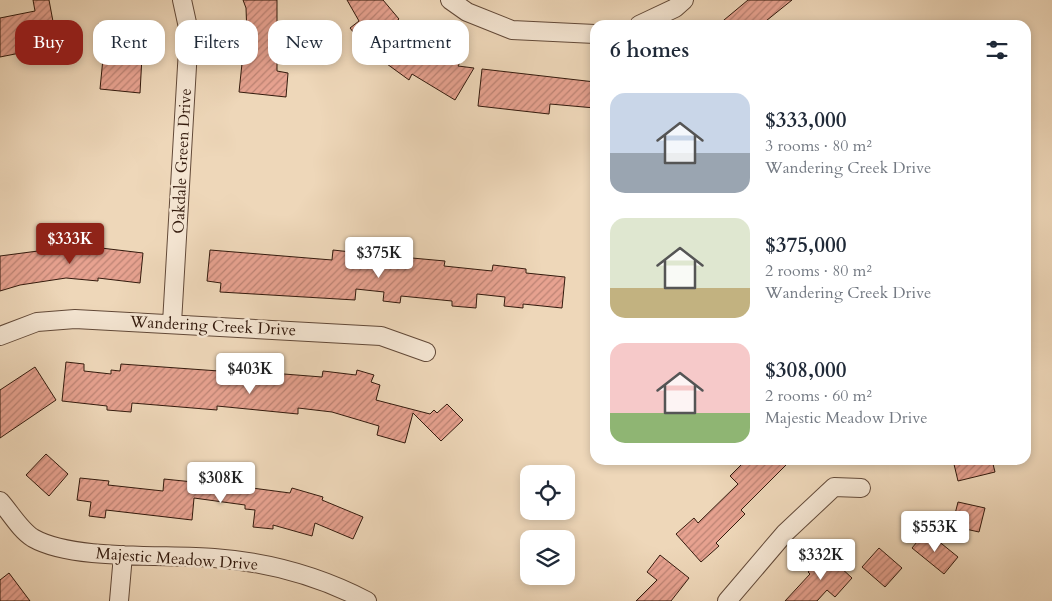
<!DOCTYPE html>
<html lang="en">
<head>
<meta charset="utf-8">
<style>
  body { margin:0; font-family:Cardo,serif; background:#f6f6f7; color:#1f2937; height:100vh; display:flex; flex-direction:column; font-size:19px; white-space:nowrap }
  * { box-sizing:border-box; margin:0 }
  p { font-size:16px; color:#747a83 }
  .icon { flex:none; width:28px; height:28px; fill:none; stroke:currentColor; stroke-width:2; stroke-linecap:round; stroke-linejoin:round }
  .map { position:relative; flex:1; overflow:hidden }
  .sheet { position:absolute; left:590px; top:20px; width:441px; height:445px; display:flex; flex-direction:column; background:#fff; border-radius:15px; box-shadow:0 2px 8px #0003 }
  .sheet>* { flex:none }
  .banner { position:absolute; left:15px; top:20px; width:475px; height:45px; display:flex; gap:10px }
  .fabs { position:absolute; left:520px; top:465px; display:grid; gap:10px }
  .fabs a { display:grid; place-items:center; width:55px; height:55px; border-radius:10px; background:#fff; box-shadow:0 2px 8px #0003; font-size:25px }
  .price { position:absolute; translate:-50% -42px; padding:0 11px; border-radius:5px; background:#fff; color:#222; font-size:16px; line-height:32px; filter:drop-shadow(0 1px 2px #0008) }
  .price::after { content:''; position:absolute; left:50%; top:30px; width:15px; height:11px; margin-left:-8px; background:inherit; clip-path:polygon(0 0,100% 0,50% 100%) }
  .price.on { background:#8f2418; color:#fff }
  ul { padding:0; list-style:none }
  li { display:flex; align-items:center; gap:15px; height:125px; padding:0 20px }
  li span { display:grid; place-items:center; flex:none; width:140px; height:100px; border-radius:15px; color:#555 }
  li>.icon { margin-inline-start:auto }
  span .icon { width:60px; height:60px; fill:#fffc; stroke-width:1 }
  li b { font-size:21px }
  h2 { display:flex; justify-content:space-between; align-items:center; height:60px; padding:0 20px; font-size:21px }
  .pill { padding:0 18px; border-radius:15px; background:#fff; box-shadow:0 2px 8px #0003; font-size:18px; line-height:45px }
  .pill.on { background:#8f2418; color:#fff }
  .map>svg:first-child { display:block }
</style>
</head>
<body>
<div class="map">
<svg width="1052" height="601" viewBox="0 0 1052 601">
  <defs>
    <pattern id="building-hatch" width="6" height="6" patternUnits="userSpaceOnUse" patternTransform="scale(1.25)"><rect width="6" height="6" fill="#e7a290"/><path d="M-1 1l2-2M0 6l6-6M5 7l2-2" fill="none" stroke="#bc8374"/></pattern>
  </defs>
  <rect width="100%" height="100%" fill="#eed7b9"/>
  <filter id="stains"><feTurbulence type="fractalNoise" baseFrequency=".004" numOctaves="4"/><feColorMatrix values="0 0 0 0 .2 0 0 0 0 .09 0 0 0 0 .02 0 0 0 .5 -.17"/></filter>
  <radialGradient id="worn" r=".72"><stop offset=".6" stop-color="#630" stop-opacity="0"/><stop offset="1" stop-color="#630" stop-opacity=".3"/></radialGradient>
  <path fill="url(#building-hatch)" stroke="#331a0d" d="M 33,0 L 49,0 L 57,43 L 19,51 L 20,53 L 0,57 L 0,18 L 35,11 Z
    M 243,0 L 277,0 L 277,71 L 288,73 L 286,97 L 239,92 L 243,54 L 237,54 L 237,36 L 247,36 L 246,8 Z
    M 347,0 L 383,0 L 399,19 L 365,47 L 350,28 L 359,21 Z
    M 748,0 L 792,0 L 761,25 L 718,25 Z
    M 98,24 L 134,28 L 133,37 L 143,38 L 140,93 L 100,89 L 104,48 L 95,47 Z
    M 407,35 L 419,43 L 424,37 L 446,52 L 447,51 L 462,59 L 458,66 L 474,68 L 455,100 L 412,74 L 409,80 L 387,64 Z
    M 482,69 L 595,82 L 595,108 L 550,104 L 549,114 L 478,106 Z
    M 77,241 L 101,243 L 101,248 L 143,253 L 140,283 L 98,278 L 98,281 L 66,278 L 20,285 L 0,291 L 0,256 L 76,246 Z
    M 210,250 L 332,260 L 333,250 L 360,253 L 360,259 L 411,265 L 412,258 L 445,261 L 444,266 L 492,271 L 493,265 L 526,269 L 526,273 L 565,277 L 562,308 L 523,304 L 523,308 L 504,306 L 505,297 L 477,294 L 476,308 L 452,306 L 452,301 L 401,296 L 400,303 L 383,301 L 384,292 L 356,289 L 355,300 L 220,292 L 221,283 L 207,281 Z
    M 66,362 L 84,364 L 84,371 L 111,374 L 111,370 L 120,371 L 121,364 L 233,372 L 233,370 L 322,377 L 323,371 L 356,375 L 357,370 L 374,375 L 371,382 L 380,385 L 376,400 L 430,414 L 434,410 L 437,413 L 447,404 L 463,420 L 441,441 L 413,413 L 405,443 L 377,435 L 379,426 L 332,412 L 298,408 L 298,414 L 217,406 L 217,410 L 132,403 L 131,412 L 107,410 L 107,406 L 62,401 Z
    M 35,367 L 56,400 L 0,438 L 0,390 Z
    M 46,454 L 68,474 L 49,496 L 26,475 Z
    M 746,460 L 791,460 L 741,510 L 745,514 L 716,543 L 719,546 L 701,562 L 676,534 L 694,518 L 698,523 L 738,484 L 730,476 Z
    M 953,460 L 992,460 L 995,472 L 958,481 Z
    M 204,476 L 238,481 L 237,486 L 290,493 L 292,488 L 323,497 L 322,500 L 363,517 L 353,539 L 315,523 L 312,536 L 273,525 L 273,529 L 253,527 L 255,510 L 245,509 L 245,505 L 194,498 L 192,520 L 106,510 L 105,518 L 89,516 L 91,502 L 77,500 L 80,478 L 109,481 L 108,485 L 163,491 L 164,479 L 203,483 Z
    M 958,502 L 985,508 L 979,532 L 952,526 Z
    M 926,531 L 958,557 L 944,574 L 912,548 Z
    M 879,548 L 902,568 L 885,587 L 862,567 Z
    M 825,553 L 852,578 L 835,597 L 827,590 L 817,601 L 785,601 L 810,574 L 808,572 Z
    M 660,555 L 689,578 L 671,601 L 636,601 L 657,580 L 647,572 Z
    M 9,573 L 30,601 L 0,601 L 0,580 Z"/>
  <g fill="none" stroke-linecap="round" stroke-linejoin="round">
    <g stroke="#624938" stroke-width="20">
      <path id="street" d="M 450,0 L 467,12 L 512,30 L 595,34
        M 639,25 L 675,8 L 684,0
        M 172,323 L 189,32 L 182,0
        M 0,336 L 37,322 L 75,319 L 381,336 L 426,352
        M 0,501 C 10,512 20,530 33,538 C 73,561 166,554 214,558 C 268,562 319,576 367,601
        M 119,601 L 123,555
        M 727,601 L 785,533 L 834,487 L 861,488"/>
    </g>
    <use href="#street" stroke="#f4e5d2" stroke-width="18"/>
  </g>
  <g text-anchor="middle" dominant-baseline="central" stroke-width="5" stroke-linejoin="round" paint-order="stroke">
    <g font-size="16" fill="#331a0d" stroke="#f4e5d2">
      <text transform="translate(182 161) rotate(-87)">Oakdale Green Drive</text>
      <text transform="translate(213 326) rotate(3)">Wandering Creek Drive</text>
      <text transform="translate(177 559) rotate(4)">Majestic Meadow Drive</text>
    </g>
  </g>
  <rect width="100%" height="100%" filter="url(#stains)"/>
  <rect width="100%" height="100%" fill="url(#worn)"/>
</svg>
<div class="fabs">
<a><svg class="icon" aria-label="locate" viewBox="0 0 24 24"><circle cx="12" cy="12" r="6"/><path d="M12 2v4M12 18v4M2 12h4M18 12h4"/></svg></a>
<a><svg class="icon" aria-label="layers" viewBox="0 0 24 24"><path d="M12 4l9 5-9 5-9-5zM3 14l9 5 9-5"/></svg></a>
</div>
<b class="price on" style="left:70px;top:265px">$333K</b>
<b class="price" style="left:379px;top:279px">$375K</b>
<b class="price" style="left:250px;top:395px">$403K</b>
<b class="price" style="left:221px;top:504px">$308K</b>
<b class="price" style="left:935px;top:553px">$553K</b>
<b class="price" style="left:821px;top:581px">$332K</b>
<div class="banner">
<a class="pill on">Buy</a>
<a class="pill">Rent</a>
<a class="pill">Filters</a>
<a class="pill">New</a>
<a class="pill">Apartment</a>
</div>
<section class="sheet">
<h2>6 homes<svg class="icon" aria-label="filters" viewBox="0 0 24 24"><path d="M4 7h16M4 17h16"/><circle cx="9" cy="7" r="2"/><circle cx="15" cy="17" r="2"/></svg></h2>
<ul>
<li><span style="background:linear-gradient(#c9d6e8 60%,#9aa5b1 0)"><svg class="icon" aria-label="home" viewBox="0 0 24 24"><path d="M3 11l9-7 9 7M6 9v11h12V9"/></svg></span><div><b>$333,000</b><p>3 rooms · 80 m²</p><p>Wandering Creek Drive</p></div></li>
<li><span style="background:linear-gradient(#dfe7d0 70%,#c2b280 0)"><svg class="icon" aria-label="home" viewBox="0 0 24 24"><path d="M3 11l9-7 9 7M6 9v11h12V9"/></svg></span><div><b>$375,000</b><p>2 rooms · 80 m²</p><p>Wandering Creek Drive</p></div></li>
<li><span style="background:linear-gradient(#f6c9c9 70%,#8fb573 0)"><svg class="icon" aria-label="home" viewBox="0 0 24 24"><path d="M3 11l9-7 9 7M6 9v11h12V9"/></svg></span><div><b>$308,000</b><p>2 rooms · 60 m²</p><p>Majestic Meadow Drive</p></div></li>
</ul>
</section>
</div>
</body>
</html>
